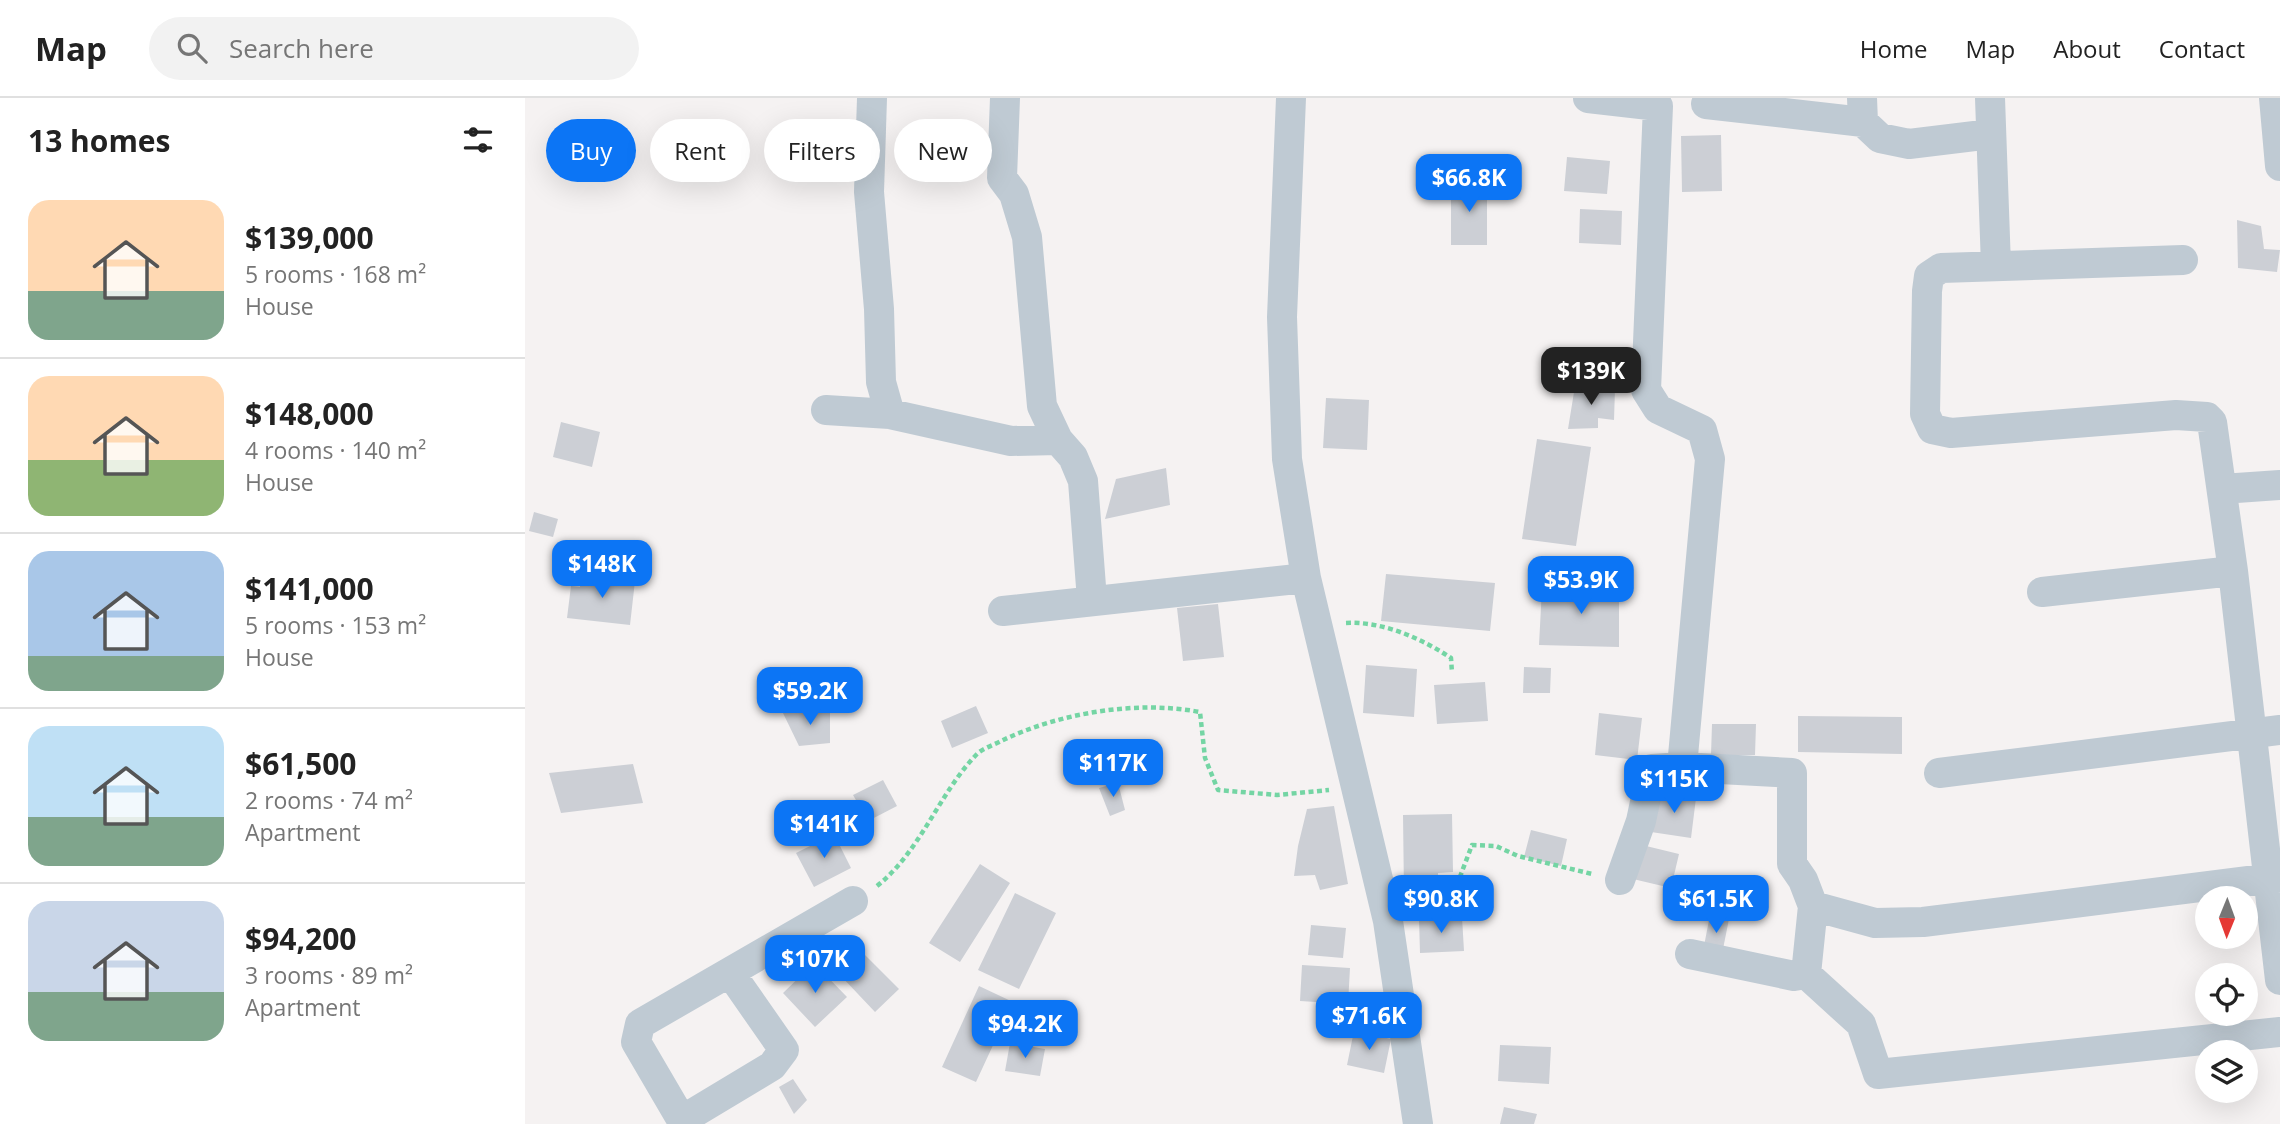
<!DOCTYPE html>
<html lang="en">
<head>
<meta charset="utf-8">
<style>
  body { margin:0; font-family:"Open Sans",sans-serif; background:#f2f2f2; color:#222; height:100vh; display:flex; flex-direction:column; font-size:26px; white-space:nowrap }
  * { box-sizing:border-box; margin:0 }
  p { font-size:23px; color:#767676 }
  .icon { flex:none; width:38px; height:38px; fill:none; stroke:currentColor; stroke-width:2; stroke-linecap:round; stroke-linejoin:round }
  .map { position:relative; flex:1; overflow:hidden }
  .sheet { display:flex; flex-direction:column; background:#fff; width:525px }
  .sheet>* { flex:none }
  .guide { position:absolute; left:21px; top:21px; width:665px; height:63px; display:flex; gap:14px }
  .needle { width:46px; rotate:181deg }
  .tools { position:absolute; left:1670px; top:788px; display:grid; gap:14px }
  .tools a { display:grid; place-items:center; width:63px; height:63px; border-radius:50%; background:#fff; box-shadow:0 7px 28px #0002; font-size:35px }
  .price { position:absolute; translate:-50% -60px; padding:0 16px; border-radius:14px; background:#0c75f5; color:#fff; font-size:23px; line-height:46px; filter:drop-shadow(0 2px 4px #0008) }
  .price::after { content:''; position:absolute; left:50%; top:42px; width:21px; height:16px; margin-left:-10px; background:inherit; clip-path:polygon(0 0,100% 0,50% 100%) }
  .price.active { background:#222; color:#fff }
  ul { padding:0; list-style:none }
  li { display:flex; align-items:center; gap:21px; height:175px; padding:0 28px }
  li+li { border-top:2px solid #e0e0e0 }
  li span { display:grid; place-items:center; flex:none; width:196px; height:140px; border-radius:21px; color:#555 }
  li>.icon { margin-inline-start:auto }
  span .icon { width:84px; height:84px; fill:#fffc; stroke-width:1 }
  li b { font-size:30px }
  h2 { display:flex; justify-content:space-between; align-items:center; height:84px; padding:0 28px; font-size:30px }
  .tag { padding:0 24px; border-radius:32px; background:#fff; box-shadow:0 7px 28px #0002; font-size:24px; line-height:63px }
  .tag.active { background:#0c75f5; color:#fff }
  header { display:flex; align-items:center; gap:42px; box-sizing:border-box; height:98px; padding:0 35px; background:#fff; border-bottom:2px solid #e0e0e0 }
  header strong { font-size:33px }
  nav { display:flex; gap:38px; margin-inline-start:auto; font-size:24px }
  .search { width:490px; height:63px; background:#f2f2f2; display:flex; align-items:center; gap:18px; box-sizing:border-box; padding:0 24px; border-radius:38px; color:#767676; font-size:26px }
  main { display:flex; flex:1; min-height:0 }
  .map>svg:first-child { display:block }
</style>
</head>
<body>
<header>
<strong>Map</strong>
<div class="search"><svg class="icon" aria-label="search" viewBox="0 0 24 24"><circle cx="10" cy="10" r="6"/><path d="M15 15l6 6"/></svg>Search here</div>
<nav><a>Home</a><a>Map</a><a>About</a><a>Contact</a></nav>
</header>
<main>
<section class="sheet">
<h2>13 homes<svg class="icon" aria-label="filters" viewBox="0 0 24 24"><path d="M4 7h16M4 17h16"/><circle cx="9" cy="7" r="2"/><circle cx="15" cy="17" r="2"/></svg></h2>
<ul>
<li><span style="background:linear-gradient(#ffd9b3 65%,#7fa58c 0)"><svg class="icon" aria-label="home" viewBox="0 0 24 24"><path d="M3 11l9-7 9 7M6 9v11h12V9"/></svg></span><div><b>$139,000</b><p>5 rooms · 168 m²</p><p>House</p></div></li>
<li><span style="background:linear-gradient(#ffd9b3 60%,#8fb573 0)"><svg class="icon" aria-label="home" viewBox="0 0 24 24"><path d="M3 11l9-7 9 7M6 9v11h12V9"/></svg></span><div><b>$148,000</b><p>4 rooms · 140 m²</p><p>House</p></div></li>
<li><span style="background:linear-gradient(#a9c7e8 75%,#7fa58c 0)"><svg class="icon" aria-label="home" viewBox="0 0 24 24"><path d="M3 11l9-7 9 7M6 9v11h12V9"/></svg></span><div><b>$141,000</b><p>5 rooms · 153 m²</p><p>House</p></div></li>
<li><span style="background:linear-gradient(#bfe0f5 65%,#7fa58c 0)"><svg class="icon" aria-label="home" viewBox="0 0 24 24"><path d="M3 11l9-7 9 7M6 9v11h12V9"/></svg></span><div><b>$61,500</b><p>2 rooms · 74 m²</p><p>Apartment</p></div></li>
<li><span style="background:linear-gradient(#c9d6e8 65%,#7fa58c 0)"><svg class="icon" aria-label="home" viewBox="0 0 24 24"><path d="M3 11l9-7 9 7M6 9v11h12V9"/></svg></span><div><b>$94,200</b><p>3 rooms · 89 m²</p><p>Apartment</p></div></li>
</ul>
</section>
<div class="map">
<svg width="1755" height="1026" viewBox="0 0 1755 1026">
  <rect width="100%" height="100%" fill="#f5f2f2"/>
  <path fill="#cccfd5" d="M 1196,37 L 1197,93 L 1157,94 L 1156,38 Z
    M 1042,59 L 1085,63 L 1082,96 L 1039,93 Z
    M 926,85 L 962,85 L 962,147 L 926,147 Z
    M 1055,111 L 1097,113 L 1096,147 L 1054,145 Z
    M 1712,122 L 1736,128 L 1739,151 L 1755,152 L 1752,174 L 1713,170 Z
    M 1050,288 L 1090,291 L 1089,322 L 1073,320 L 1073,330 L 1043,331 Z
    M 801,300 L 844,302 L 842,352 L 798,350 Z
    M 36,324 L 75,334 L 67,369 L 28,359 Z
    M 1012,341 L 1066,349 L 1051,448 L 997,441 Z
    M 641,370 L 645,407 L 580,421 L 591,381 Z
    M 9,414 L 33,421 L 28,439 L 4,433 Z
    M 861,476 L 970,485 L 965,533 L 856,523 Z
    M 56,477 L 110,483 L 105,527 L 42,520 L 46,488 L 55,489 Z
    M 1094,485 L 1094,549 L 1014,547 L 1017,490 Z
    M 693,506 L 699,559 L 658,563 L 652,510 Z
    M 841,567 L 892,571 L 889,619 L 838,615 Z
    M 999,569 L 1026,570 L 1025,595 L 998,595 Z
    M 960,584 L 963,623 L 912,626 L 909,587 Z
    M 451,608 L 463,635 L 427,650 L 416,623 Z
    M 257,613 L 305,614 L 305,645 L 274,648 Z
    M 1074,615 L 1117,620 L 1112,662 L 1070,657 Z
    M 1273,618 L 1377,619 L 1377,656 L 1273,654 Z
    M 1187,626 L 1231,626 L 1230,657 L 1186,657 Z
    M 108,666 L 118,705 L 36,715 L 24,675 Z
    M 358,682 L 372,708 L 343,723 L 328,697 Z
    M 593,685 L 600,712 L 585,718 L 574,690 Z
    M 1131,695 L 1171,700 L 1166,740 L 1126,734 Z
    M 809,708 L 823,786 L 795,792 L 790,777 L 769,778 L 773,748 L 782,711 Z
    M 927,716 L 928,774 L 913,775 L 913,795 L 879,796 L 878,717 Z
    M 1006,732 L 1042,741 L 1036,768 L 999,759 Z
    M 309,736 L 326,770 L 289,789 L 271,755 Z
    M 1117,747 L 1154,756 L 1146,790 L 1108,781 Z
    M 455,766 L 485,785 L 435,864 L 404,845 Z
    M 490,795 L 531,815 L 494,891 L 453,872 Z
    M 1185,817 L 1204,821 L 1197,856 L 1178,853 Z
    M 937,819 L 939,853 L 895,855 L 894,821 Z
    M 786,827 L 821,830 L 818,860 L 783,857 Z
    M 338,855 L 374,891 L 350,914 L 315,877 Z
    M 289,865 L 322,899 L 290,929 L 258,895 Z
    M 777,867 L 825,870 L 823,906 L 775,903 Z
    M 454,888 L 488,904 L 451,984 L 417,969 Z
    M 829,933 L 866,941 L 859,975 L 822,967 Z
    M 485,945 L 520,951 L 515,978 L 480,973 Z
    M 975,947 L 1026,949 L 1024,986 L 973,983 Z
    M 268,981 L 282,1002 L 269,1016 L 254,989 Z
    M 979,1009 L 1012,1016 L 1009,1026 L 975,1026 Z"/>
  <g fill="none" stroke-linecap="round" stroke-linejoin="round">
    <path stroke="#74d5a4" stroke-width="4.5" stroke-dasharray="5 3.5" stroke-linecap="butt" d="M 821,525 C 857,523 896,540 926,560 L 927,575
      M 352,788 C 396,753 414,695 452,656 C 458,650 469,647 476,643 C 534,615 611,602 675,614 L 680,660 L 693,692 L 752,697 L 804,692
      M 886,801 L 904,802 L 930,792 L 947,747 L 971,748 L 993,758 L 1067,776"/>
    <path stroke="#bfcad3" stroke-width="30" d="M 347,0 L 344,94 L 354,211 L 356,284 L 365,316 L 486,343 L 533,342
      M 480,0 L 477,80 L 489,96 L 502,139 L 517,308 L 533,342 L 548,359 L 558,383 L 567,502
      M 766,0 L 757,219 L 762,361 L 781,480 L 863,823 L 893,1026
      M 1063,0 L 1133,8 L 1121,292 L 1133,311 L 1177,332 L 1185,361 L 1157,669 L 1267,675 L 1267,766 L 1278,782 L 1288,808 L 1281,876 L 1269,878 L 1165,856
      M 1337,0 L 1338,24 L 1355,40 L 1384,46 L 1466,36
      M 1465,0 L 1471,168
      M 1749,0 L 1755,68
      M 1181,6 L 1338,24
      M 1658,162 L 1416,170 L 1404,178 L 1402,193 L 1400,316 L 1407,331 L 1426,335 L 1651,317 L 1682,319 L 1687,324 L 1708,473 L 1755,882
      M 301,312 L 365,316
      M 1697,391 L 1755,387
      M 1517,494 L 1708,473
      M 478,513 L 781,480
      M 1414,675 L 1755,632
      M 1095,782 L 1116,723 L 1127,671 L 1157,669
      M 1288,808 L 1350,825 L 1398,824 L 1755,779
      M 1281,876 L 1336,926 L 1353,976 L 1755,934
      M 157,1022 L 247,968 L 259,952 L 206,876
      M 159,1026 L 111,944 L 115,926 L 328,803"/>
  </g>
</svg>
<div class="tools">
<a><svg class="needle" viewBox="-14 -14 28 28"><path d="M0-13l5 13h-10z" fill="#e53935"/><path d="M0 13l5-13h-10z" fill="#767676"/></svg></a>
<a><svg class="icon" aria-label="locate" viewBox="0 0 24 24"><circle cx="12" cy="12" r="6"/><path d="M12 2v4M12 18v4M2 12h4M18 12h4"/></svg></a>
<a><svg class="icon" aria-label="layers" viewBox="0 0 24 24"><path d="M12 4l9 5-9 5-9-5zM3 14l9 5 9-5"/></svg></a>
</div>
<b class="price" style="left:944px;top:116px">$66.8K</b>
<b class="price active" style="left:1066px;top:309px">$139K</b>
<b class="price" style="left:77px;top:502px">$148K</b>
<b class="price" style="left:1056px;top:518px">$53.9K</b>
<b class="price" style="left:285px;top:629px">$59.2K</b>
<b class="price" style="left:588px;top:701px">$117K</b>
<b class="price" style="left:1149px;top:717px">$115K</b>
<b class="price" style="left:299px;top:762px">$141K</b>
<b class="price" style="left:916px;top:837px">$90.8K</b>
<b class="price" style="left:1191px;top:837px">$61.5K</b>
<b class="price" style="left:290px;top:897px">$107K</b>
<b class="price" style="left:844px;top:954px">$71.6K</b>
<b class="price" style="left:500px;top:962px">$94.2K</b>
<div class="guide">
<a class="tag active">Buy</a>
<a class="tag">Rent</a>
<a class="tag">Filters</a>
<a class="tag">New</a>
</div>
</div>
</main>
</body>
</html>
